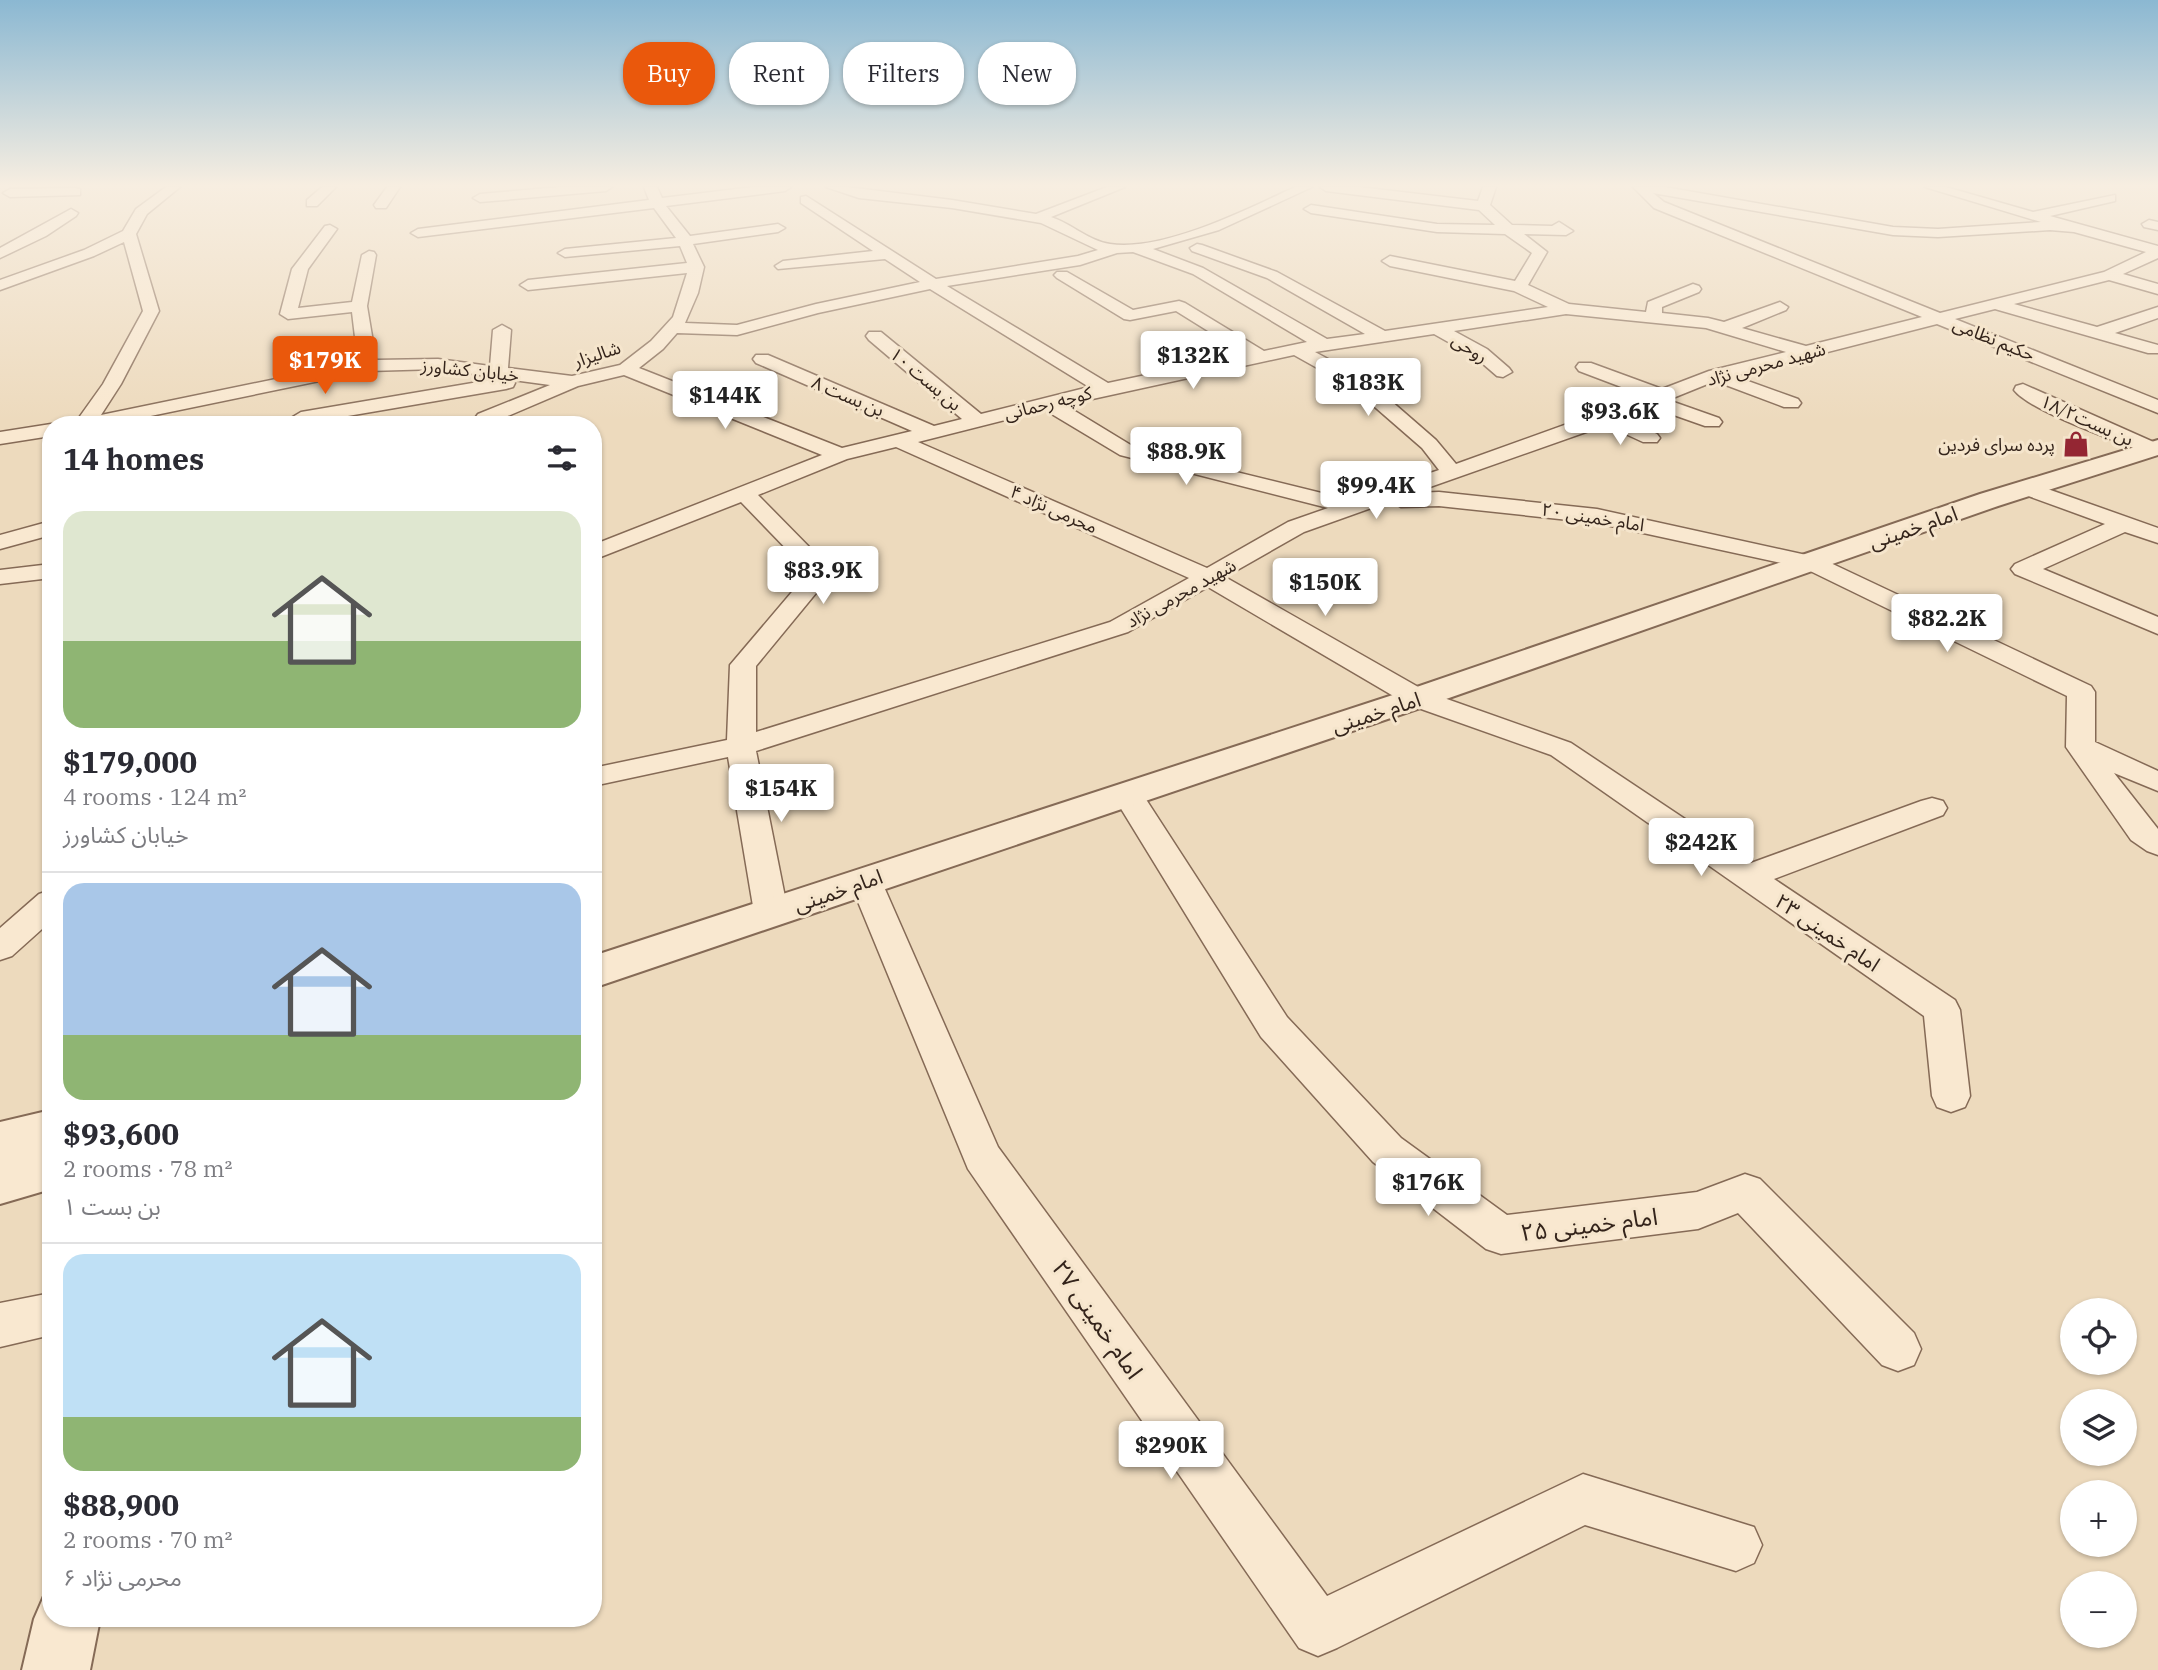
<!DOCTYPE html>
<html lang="en">
<head>
<meta charset="utf-8">
<style>
  body { margin:0; font-family:"IBM Plex Serif","Noto Sans Arabic",serif; background:#f2f2f3; color:#2b2b33; height:100vh; display:flex; flex-direction:column; font-size:26px; white-space:nowrap }
  * { box-sizing:border-box; margin:0 }
  p { font-size:23px; color:#7c7c81 }
  .icon { flex:none; width:38px; height:38px; fill:none; stroke:currentColor; stroke-width:2; stroke-linecap:round; stroke-linejoin:round }
  .map { position:relative; flex:1; overflow:hidden }
  .details { position:absolute; left:42px; top:416px; width:560px; height:1211px; display:flex; flex-direction:column; background:#fff; border-radius:28px; box-shadow:0 2px 5px #0004 }
  .details>* { flex:none }
  .top-card { position:absolute; left:623px; top:42px; width:665px; height:63px; display:flex; gap:14px }
  .buttons { position:absolute; left:2060px; top:1298px; display:grid; gap:14px }
  .buttons a { display:grid; place-items:center; width:77px; height:77px; border-radius:50%; background:#fff; box-shadow:0 2px 5px #0004; font-size:35px }
  .price { position:absolute; translate:-50% -60px; padding:0 16px; border-radius:7px; background:#fff; color:#222; font-size:23px; line-height:46px; filter:drop-shadow(0 2px 4px #0008) }
  .price::after { content:''; position:absolute; left:50%; top:42px; width:21px; height:16px; margin-left:-10px; background:inherit; clip-path:polygon(0 0,100% 0,50% 100%) }
  .price.on { background:#ea580c; color:#fff }
  ul { padding:0; list-style:none }
  li { display:grid; align-content:center; gap:14px; height:371px; padding:0 21px }
  li+li { border-top:2px solid #e1e1e2 }
  li span { display:grid; place-items:center; height:217px; border-radius:21px; color:#555 }
  li>.icon { margin-inline-start:auto }
  span .icon { width:126px; height:126px; fill:#fffc; stroke-width:1 }
  li b { font-size:30px }
  h2 { display:flex; justify-content:space-between; align-items:center; height:84px; padding:0 21px; font-size:30px }
  .chip { padding:0 24px; border-radius:28px; background:#fff; box-shadow:0 2px 5px #0004; font-size:24px; line-height:63px }
  .chip.on { background:#ea580c; color:#fff }
  .map>svg:first-child { display:block }
</style>
</head>
<body>
<div class="map">
<svg width="2158" height="1670" viewBox="0 0 2158 1670">
  <rect width="100%" height="100%" fill="#eddabd"/>
  <g fill="none" stroke-linecap="round" stroke-linejoin="round">
    <g stroke="#856a56" stroke-width="3">
      <path id="minor" d="M 166,187 L 180,187 L 147,214 L 136,234 L 159,311 L 121,384 L 101,415 L 358,362 L 352,312 L 288,319 L 280,314 L 292,269 L 325,226 L 330,225 L 337,229 L 308,269 L 298,308 L 352,302 L 362,255 L 369,251 L 374,252 L 376,255 L 367,306 L 376,360 L 438,359 L 490,366 L 493,330 L 502,325 L 511,330 L 508,368 L 572,376 L 620,365 L 651,341 L 673,317 L 687,273 L 528,290 L 520,285 L 528,280 L 687,263 L 680,246 L 565,257 L 558,253 L 565,249 L 676,238 L 654,208 L 418,237 L 411,233 L 418,229 L 649,200 L 644,187 L 657,187 L 662,198 L 753,187 L 791,187 L 785,191 L 666,206 L 690,236 L 778,224 L 785,228 L 778,232 L 693,244 L 704,267 L 698,293 L 685,323 L 737,325 L 816,304 L 920,282 L 885,259 L 778,269 L 775,266 L 783,261 L 873,251 L 801,203 L 801,197 L 806,196 L 936,279 L 1078,256 L 1098,250 L 1041,223 L 952,208 L 859,198 L 826,187 L 847,187 L 952,200 L 1036,214 L 1107,187 L 1125,187 L 1051,217 C 1072,224 1089,241 1110,244 C 1163,252 1248,209 1295,187 L 1312,187 L 1219,230 L 1153,249 L 1203,268 L 1327,339 L 1365,334 L 1267,278 L 1192,251 L 1190,248 L 1197,244 L 1202,245 L 1277,272 L 1385,331 L 1548,307 L 1514,291 L 1390,266 L 1382,261 L 1390,256 L 1515,281 L 1532,253 L 1505,234 L 1437,232 L 1311,213 L 1304,209 L 1311,205 L 1437,224 L 1495,225 L 1479,210 L 1326,191 L 1320,187 L 1359,187 L 1478,201 L 1483,187 L 1496,187 L 1490,205 L 1512,225 L 1552,226 L 1559,222 L 1573,231 L 1566,235 L 1524,234 L 1547,252 L 1528,285 L 1569,304 L 1646,312 L 1648,302 L 1693,284 L 1699,286 L 1701,289 L 1699,292 L 1662,307 L 1662,313 L 1708,318 L 1724,322 L 1780,302 L 1788,307 L 1786,310 L 1742,328 L 1806,346 L 1922,317 L 1654,208 L 1633,187 L 1665,187 L 1893,227 L 1938,229 L 2041,222 L 1925,187 L 1946,187 L 2033,212 L 2115,195 L 2115,201 L 2050,216 L 2158,246 L 2158,258 L 2123,274 L 2158,284 L 2158,294 L 2109,280 L 2014,304 L 2097,327 L 2158,307 L 2158,318 L 2115,333 L 2158,345 L 2158,353 L 2148,353 L 1995,309 L 1955,319 L 2158,400 L 2158,413 L 1937,324 L 1734,376 L 1798,399 L 1801,403 L 1798,407 L 1784,407 L 1715,381 L 1668,400 L 1719,418 L 1722,422 L 1719,426 L 1705,426 L 1651,407 L 1624,418 L 1657,434 L 1660,438 L 1657,442 L 1643,442 L 1606,425 L 1413,493 L 1439,492 L 1597,509 L 1820,558 L 2091,686 L 2095,692 L 2095,742 L 2158,771 L 2158,791 L 2114,773 L 2158,829 L 2158,855 L 2147,851 L 2131,840 L 2066,747 L 2067,696 L 1804,568 L 1597,523 L 1439,506 L 1401,507 L 1391,501 L 1304,532 L 1225,577 L 1427,692 L 1571,743 L 1751,863 L 1921,801 L 1932,798 L 1943,801 L 1947,808 L 1943,815 L 1774,879 L 1955,1000 L 1960,1010 L 1970,1096 L 1965,1107 L 1951,1112 L 1937,1107 L 1932,1096 L 1924,1016 L 1551,755 L 1407,704 L 1208,587 L 1128,632 L 756,751 L 788,912 L 783,920 L 771,924 L 759,920 L 754,912 L 728,757 L 593,786 L 593,768 L 727,740 L 730,665 L 797,586 L 797,560 L 741,502 L 593,560 L 593,545 L 822,455 L 624,375 L 578,386 L 496,421 L 497,425 L 477,425 L 475,418 L 478,414 L 550,385 L 513,380 L 515,383 L 513,387 L 506,389 L 301,424 L 291,418 L 301,412 L 502,378 L 438,369 L 368,371 L 107,425 L 69,425 L 72,421 L 78,419 L 103,384 L 143,311 L 124,242 L 94,256 L 0,290 L 0,280 L 84,250 L 123,231 L 136,209 ZM 1653,193 L 1893,235 L 1938,237 L 2050,230 L 2074,232 L 2146,252 L 2104,272 L 1940,313 L 1664,202 ZM 1133,252 L 1193,274 L 1307,342 L 1264,351 L 1185,303 L 1179,301 L 1133,310 L 1067,272 L 1057,272 L 1054,275 L 1057,278 L 1124,319 L 1130,320 L 1176,311 L 1245,354 L 1108,383 L 947,286 L 1080,265 L 1117,253 ZM 930,289 L 1089,387 L 981,414 L 881,332 L 869,332 L 866,336 L 869,340 L 962,419 L 934,426 L 768,355 L 756,355 L 753,359 L 756,363 L 912,431 L 842,448 L 639,368 L 663,349 L 677,333 L 737,335 L 818,313 ZM 1566,314 L 1706,328 L 1786,352 L 1709,371 L 1662,389 L 1591,363 L 1579,363 L 1576,367 L 1579,371 L 1645,396 L 1456,464 L 1436,440 L 1367,380 L 1315,352 L 1434,334 L 1475,357 L 1497,376 L 1503,377 L 1512,372 L 1509,368 L 1487,349 L 1454,331 ZM 1294,355 L 1353,388 L 1422,448 L 1439,470 L 1350,500 L 1134,447 L 1065,405 ZM 1045,410 L 1120,455 L 1328,508 L 1288,522 L 1207,568 L 918,442 ZM 896,447 L 1189,578 L 1110,622 L 756,732 L 756,666 L 821,587 L 821,559 L 758,495 L 847,459 Z
        M 322,187 L 336,187 L 317,206 L 307,206 L 307,200 Z
        M 387,187 L 400,187 L 386,208 L 376,208 L 374,205 Z
        M 560,187 L 612,187 L 606,191 L 480,202 L 473,198 L 480,194 Z
        M 75,188 L 80,189 L 80,195 L 10,197 L 3,193 L 10,189 Z
        M 71,209 L 78,213 L 76,216 L 46,236 L 0,258 L 0,248 Z
        M 2149,220 L 2158,222 L 2158,230 L 2144,227 L 2142,224 Z
        M 2023,384 L 2158,444 L 2158,454 L 2146,453 C 2117,441 2030,411 2014,390 L 2016,386 Z
        M 51,424 L 56,425 L 51,425 L 51,436 L 0,444 L 0,432 Z
        M 2028,482 L 2158,528 L 2158,543 L 2125,532 L 2043,569 L 2158,617 L 2158,634 L 2015,574 L 2011,569 L 2015,564 L 2105,524 L 2020,493 L 2017,488 L 2020,483 Z
        M 51,521 L 51,535 L 0,549 L 0,535 Z
        M 51,564 L 51,578 L 0,584 L 0,570 Z
        M 1127,784 L 1138,787 L 1287,1017 L 1401,1138 L 1507,1215 L 1697,1192 L 1745,1174 L 1760,1179 L 1914,1333 L 1921,1349 L 1914,1365 L 1898,1371 L 1882,1365 L 1738,1213 L 1698,1229 L 1501,1254 L 1486,1249 L 1373,1162 L 1261,1037 L 1112,794 L 1116,787 Z
        M 865,869 L 877,872 L 881,880 L 998,1147 L 1327,1596 L 1583,1474 L 1754,1527 L 1762,1545 L 1754,1563 L 1736,1571 L 1585,1525 L 1337,1648 L 1318,1656 L 1299,1648 L 968,1169 L 849,880 L 853,872 Z
        M 51,890 L 51,921 L 12,956 L 0,960 L 0,928 L 39,894 Z
        M 51,1293 L 51,1335 L 0,1347 L 0,1303 Z"/>
    </g>
    <g stroke="#856a56" stroke-width="4">
      <path id="tertiary" d="M 2158,440 L 2158,455 L 1998,506 L 1429,705 L 593,988 L 593,956 L 1405,691 L 1980,494 Z
        M 51,1110 L 51,1189 L 0,1204 L 0,1122 Z
        M 51,1593 L 51,1619 L 100,1619 L 90,1670 L 22,1670 L 34,1619 L 44,1596 Z"/>
    </g>
    <use href="#minor" fill="#f9e8d0" fill-rule="evenodd"/>
    <use href="#tertiary" fill="#f9e8d0" fill-rule="evenodd"/>
  </g>
  <linearGradient id="sky" x2="0" y2="1"><stop stop-color="#8bb8d2"/><stop offset="0.44" stop-color="#f7eee1"/><stop offset="1" stop-color="#f7eee1" stop-opacity="0"/></linearGradient>
  <rect width="2158" height="421" fill="url(#sky)"/>
  <defs>
    <g id="shop-bare" transform="scale(2.1)"><path d="M-5-2.5h2.3a2.7 3.5 0 0 1 5.4 0H5L5.5 6h-11ZM-1.5-2.5h3a1.5 2.3 0 0 0-3 0Z" fill="#942633" stroke="#f5e5cc" stroke-width="2.5" paint-order="stroke"/></g>
  </defs>
  <g fill-rule="evenodd">
    <use href="#shop-bare" x="2076" y="444"/>
  </g>
  <g text-anchor="middle" dominant-baseline="central" stroke-width="6" stroke-linejoin="round" paint-order="stroke">
    <g font-size="18" fill="#34241b" stroke="#f5e5cc">
      <text transform="translate(1994 339) rotate(22)">حکیم نظامی</text>
      <text transform="translate(1470 348) rotate(33)">روحی</text>
      <text transform="translate(597 354) rotate(-18)">شالیزار</text>
      <text transform="translate(1766 364) rotate(-15)">شهید محرمی نژاد</text>
      <text transform="translate(470 370) rotate(6)">خیابان کشاورز</text>
      <text transform="translate(926 379) rotate(40)">بن بست ۱۰</text>
      <text transform="translate(848 396) rotate(23)">بن بست ۸</text>
      <text transform="translate(1048 403) rotate(-14)">کوچه رحمانی</text>
      <text transform="translate(2087 420) rotate(24)">بن بست۱۸/۲</text>
      <text transform="translate(1054 509) rotate(24)">محرمی نژاد ۴</text>
      <text transform="translate(1593 517) rotate(9)">امام خمینی ۲۰</text>
      <text transform="translate(1181 593) rotate(-29)">شهید محرمی نژاد</text>
    </g>
    <g font-size="18" fill="#34241b" stroke="#f5e5cc" text-anchor="end">
      <text x="2055" y="444">پرده سرای فردین</text>
    </g>
    <g font-size="21" fill="#34241b" stroke="#f5e5cc">
      <text transform="translate(1913 527) rotate(-19)">امام خمینی</text>
      <text transform="translate(1376 712) rotate(-18)">امام خمینی</text>
      <text transform="translate(838 890) rotate(-19)">امام خمینی</text>
      <text transform="translate(1828 932) rotate(34)">امام خمینی ۲۳</text>
    </g>
    <g font-size="24" fill="#34241b" stroke="#f5e5cc">
      <text transform="translate(1589 1224) rotate(-7)">امام خمینی ۲۵</text>
      <text transform="translate(1098 1319) rotate(55)">امام خمینی ۲۷</text>
    </g>
  </g>
</svg>
<div class="buttons">
<a><svg class="icon" aria-label="locate" viewBox="0 0 24 24"><circle cx="12" cy="12" r="6"/><path d="M12 2v4M12 18v4M2 12h4M18 12h4"/></svg></a>
<a><svg class="icon" aria-label="layers" viewBox="0 0 24 24"><path d="M12 4l9 5-9 5-9-5zM3 14l9 5 9-5"/></svg></a>
<a>+</a>
<a>−</a>
</div>
<b class="price" style="left:1193px;top:391px">$132K</b>
<b class="price on" style="left:325px;top:396px">$179K</b>
<b class="price" style="left:1368px;top:418px">$183K</b>
<b class="price" style="left:725px;top:431px">$144K</b>
<b class="price" style="left:1620px;top:447px">$93.6K</b>
<b class="price" style="left:1186px;top:487px">$88.9K</b>
<b class="price" style="left:1376px;top:521px">$99.4K</b>
<b class="price" style="left:823px;top:606px">$83.9K</b>
<b class="price" style="left:1325px;top:618px">$150K</b>
<b class="price" style="left:1947px;top:654px">$82.2K</b>
<b class="price" style="left:781px;top:824px">$154K</b>
<b class="price" style="left:1701px;top:878px">$242K</b>
<b class="price" style="left:1428px;top:1218px">$176K</b>
<b class="price" style="left:1171px;top:1481px">$290K</b>
<div class="top-card">
<a class="chip on">Buy</a>
<a class="chip">Rent</a>
<a class="chip">Filters</a>
<a class="chip">New</a>
</div>
<section class="details">
<h2>14 homes<svg class="icon" aria-label="filters" viewBox="0 0 24 24"><path d="M4 7h16M4 17h16"/><circle cx="9" cy="7" r="2"/><circle cx="15" cy="17" r="2"/></svg></h2>
<ul>
<li><span style="background:linear-gradient(#dfe7d0 60%,#8fb573 0)"><svg class="icon" aria-label="home" viewBox="0 0 24 24"><path d="M3 11l9-7 9 7M6 9v11h12V9"/></svg></span><div><b>$179,000</b><p>4 rooms · 124 m²</p><p>خیابان کشاورز</p></div></li>
<li><span style="background:linear-gradient(#a9c7e8 70%,#8fb573 0)"><svg class="icon" aria-label="home" viewBox="0 0 24 24"><path d="M3 11l9-7 9 7M6 9v11h12V9"/></svg></span><div><b>$93,600</b><p>2 rooms · 78 m²</p><p>بن بست ۱</p></div></li>
<li><span style="background:linear-gradient(#bfe0f5 75%,#8fb573 0)"><svg class="icon" aria-label="home" viewBox="0 0 24 24"><path d="M3 11l9-7 9 7M6 9v11h12V9"/></svg></span><div><b>$88,900</b><p>2 rooms · 70 m²</p><p>محرمی نژاد ۶</p></div></li>
</ul>
</section>
</div>
</body>
</html>
